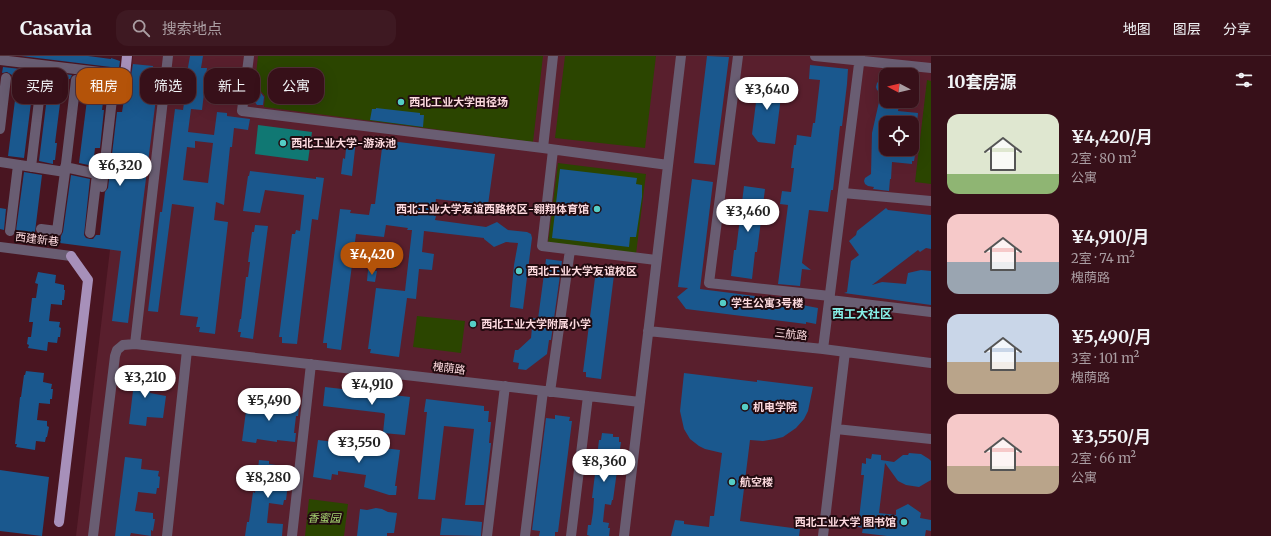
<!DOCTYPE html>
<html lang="zh">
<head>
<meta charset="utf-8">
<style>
  body { margin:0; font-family:Merriweather,"Noto Sans SC",serif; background:#3e1922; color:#f1f3f6; height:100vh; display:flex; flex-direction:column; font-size:15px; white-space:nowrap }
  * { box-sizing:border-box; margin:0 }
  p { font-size:13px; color:#aa9da2 }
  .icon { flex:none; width:22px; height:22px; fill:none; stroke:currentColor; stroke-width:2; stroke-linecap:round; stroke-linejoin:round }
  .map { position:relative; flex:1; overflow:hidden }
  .side { display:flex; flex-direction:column; background:#371019; width:340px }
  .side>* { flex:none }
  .hud { position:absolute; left:12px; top:12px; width:380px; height:36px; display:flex; gap:8px }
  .needle { width:26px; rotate:277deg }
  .controls { position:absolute; left:879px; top:12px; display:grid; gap:8px }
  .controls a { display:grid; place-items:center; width:40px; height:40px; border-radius:8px; background:#371019; box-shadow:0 4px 16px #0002,0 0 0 1px #513038; font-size:20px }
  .price { position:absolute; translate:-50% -34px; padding:0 9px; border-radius:14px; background:#fff; color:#222; font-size:13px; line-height:26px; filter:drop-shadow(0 1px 2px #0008) }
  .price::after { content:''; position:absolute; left:50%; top:24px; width:12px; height:9px; margin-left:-6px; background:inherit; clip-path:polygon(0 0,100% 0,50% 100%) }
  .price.selected { background:#b45309; color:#fff }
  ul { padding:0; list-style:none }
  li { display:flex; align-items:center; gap:12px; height:100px; padding:0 16px }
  li span { display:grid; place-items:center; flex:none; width:112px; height:80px; border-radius:12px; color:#555 }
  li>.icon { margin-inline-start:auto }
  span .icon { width:48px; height:48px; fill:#fffc; stroke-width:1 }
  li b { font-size:17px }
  h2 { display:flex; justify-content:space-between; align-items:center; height:48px; padding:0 16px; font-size:17px }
  .chip { padding:0 14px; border-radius:12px; background:#371019; box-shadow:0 4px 16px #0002,0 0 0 1px #513038; font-size:14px; line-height:36px }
  .chip.selected { background:#b45309; color:#fff }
  header { display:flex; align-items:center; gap:24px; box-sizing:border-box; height:56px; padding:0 20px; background:#371019; border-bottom:1px solid #513038 }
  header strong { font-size:19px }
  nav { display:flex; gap:22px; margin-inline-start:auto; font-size:14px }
  .search { width:280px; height:36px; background:#3e1922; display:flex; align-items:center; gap:10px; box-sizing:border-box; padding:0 14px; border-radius:12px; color:#aa9da2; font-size:15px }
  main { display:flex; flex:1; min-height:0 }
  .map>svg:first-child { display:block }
</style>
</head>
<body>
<header>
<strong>Casavia</strong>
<div class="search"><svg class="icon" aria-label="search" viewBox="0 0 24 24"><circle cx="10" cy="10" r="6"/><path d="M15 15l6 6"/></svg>搜索地点</div>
<nav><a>地图</a><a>图层</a><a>分享</a></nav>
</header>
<main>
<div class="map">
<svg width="931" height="480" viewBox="0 0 931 480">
  <rect width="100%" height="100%" fill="#491521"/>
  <path fill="#591f2d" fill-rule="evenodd" d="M 133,0 L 931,0 L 931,480 L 76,480 ZM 886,19 L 912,19 L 912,45 L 886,45 ZM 886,67 L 912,67 L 912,93 L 886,93 Z"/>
  <path fill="#2b4500" d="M 258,0 L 543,0 L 533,86 L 264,51 L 265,40 L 255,28 Z
    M 565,0 L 656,0 L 645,92 L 555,82 Z
    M 927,24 L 931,25 L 931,128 L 915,126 Z
    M 558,107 L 646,118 L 636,198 L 548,187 Z
    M 364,186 L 399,191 L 396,212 L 361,207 Z
    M 417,260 L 465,265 L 461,297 L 413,291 Z
    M 309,443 L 348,448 L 344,480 L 305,480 Z"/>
  <path fill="#107873" d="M 258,69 L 312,76 L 308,105 L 255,98 Z"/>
  <path fill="#1a588e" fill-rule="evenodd" d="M 21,0 L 88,0 L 111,3 L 111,2 L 120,5 L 119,12 Z
    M 190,0 L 203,0 L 201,12 L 207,12 L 202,54 L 191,53 L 188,76 L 214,79 L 217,56 L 227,57 L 227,60 L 250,63 L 248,74 L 234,72 L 232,91 L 230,91 L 224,149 L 216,146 L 214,164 L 228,166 L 215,278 L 199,276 L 200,271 L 196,271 L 198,261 L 180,259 L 194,151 L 172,148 L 158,256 L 148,255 L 160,156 L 162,156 L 175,53 L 183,54 L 186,34 L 189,34 L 191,18 L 187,17 ZM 195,85 L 213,87 L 208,127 L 183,124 L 187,91 L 195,92 Z
    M 707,0 L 729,1 L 715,109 L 694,107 Z
    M 133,8 L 153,10 L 151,25 L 158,26 L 128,267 L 112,265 L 121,195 L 60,187 L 61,180 L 63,176 L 71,119 L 90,123 L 84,179 L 86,182 L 90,183 L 93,183 L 96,179 L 100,179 L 105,136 L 108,132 L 117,56 L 122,56 L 127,25 L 130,23 L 131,20 Z
    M 810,9 L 848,13 L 847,28 L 842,70 L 840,70 L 833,134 L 831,134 L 828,156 L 809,154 L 802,207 L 811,214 L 802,213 L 800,230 L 778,228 L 788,149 L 780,148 L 782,135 L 791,136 L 794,112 L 791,112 L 794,89 L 796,89 L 797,79 L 811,81 L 813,67 L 815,67 L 820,24 L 809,23 Z
    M 3,11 L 72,19 L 70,23 L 64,23 L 63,24 L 55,87 L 57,87 L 55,104 L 53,104 L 53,108 L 39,105 L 49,25 L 42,22 L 34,23 L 24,102 L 8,100 L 18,20 L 12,19 L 7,16 L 2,17 Z
    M 81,20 L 105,23 L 105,29 L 103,29 L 101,46 L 103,46 L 102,54 L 104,54 L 100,92 L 95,92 L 93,110 L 79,107 L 89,28 L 82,28 Z
    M 759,22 L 783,25 L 775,88 L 758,86 L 752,78 Z
    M 879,25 L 886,26 L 886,45 L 900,45 L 898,55 L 918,57 L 917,67 L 886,67 L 886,93 L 916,93 L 914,105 L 912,105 L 912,108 L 892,106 L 891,123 L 890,123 L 889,135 L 873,133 L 874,131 L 868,130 L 865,128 L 864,125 L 865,122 L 871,118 L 872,77 L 881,37 L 877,34 L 876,31 L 877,27 Z
    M 254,28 L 264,41 L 263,49 L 257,49 L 251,41 Z
    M 376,52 L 420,57 L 420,59 L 424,59 L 423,71 L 370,64 L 372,53 L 376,53 Z
    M 347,83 L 356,84 L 352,120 L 341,118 L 343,102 L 345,103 Z
    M 383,84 L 495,98 L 488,149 L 436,143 L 434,160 L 436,160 L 435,164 L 486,171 L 497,166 L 508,174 L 527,176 L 531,178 L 532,182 L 523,253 L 510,251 L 514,209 L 518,187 L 506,186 L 494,191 L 484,183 L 484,182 L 424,175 L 422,196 L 434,198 L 432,214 L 419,213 L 416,243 L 407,242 L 399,301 L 370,297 L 371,293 L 368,293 L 376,232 L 405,235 L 411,183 L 412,174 L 407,174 L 408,172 L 386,169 L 384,181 L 356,178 L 341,294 L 327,292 L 327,287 L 323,287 L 340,153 L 351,154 L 350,157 L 369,159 L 371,148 L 375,148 Z
    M 560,113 L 637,122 L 636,128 L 642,129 L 642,141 L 636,181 L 630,181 L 629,191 L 552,182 Z
    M 250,115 L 316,123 L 316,121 L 324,122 L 318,164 L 312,163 L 297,288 L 282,287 L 282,281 L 279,281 L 292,178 L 295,178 L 296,174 L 300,175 L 304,139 L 265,134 L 260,157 L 243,155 L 248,120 L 249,120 Z
    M 24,116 L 42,119 L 34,184 L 15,182 Z
    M 692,123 L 713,126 L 700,233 L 755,240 L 755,241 L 776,244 L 777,241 L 798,243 L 797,248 L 818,252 L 816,268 L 806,266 L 806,268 L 686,253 L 677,241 L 688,232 L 678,231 Z
    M 744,130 L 765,133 L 757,196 L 755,196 L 752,223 L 731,220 L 734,194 L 736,194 Z
    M 0,152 L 6,153 L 4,174 L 0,173 Z
    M 886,152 L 888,154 L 931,159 L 931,193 L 926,192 L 920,196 L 918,194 L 872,229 L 882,226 L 906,228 L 908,217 L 921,214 L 931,215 L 931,249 L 844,237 L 847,236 L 851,205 L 859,199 L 849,185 L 856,179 L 857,175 Z
    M 255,169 L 268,170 L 253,283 L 240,281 L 241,276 L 238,276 L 240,263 L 241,263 L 246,221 L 248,221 L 250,206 L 248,206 L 249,198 L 252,176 L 254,176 Z
    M 546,203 L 562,205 L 551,284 L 549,284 L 547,298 L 526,314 L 518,313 L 519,307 L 513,306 L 515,294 L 518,294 L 531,282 L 533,262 L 538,263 Z
    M 600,209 L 615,211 L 601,323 L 586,321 L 586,316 L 583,316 L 596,214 L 599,214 Z
    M 368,214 L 377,215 L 375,226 L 367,225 Z
    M 38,216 L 56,219 L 55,227 L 64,229 L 64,234 L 65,234 L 64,244 L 62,244 L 62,249 L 51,248 L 49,265 L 60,266 L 59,271 L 61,272 L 60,281 L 58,281 L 57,287 L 48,286 L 47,295 L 28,292 L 29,289 L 27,288 L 28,281 L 31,281 L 33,266 L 29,266 L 32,242 L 36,242 L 38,228 L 35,227 Z
    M 136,310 L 153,312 L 150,337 L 166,340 L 163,362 L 147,361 L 146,370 L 129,368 Z
    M 26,315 L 44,317 L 43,326 L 52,328 L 51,333 L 53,333 L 52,343 L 50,343 L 50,348 L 39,347 L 37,364 L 47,365 L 47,370 L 49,371 L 47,381 L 46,381 L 45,386 L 36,385 L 35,394 L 16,391 L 17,388 L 15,388 L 20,341 L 21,341 L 24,319 L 25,319 Z
    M 684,317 L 757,326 L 757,324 L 813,331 L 808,355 L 804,363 L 796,372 L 783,381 L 775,383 L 763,385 L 750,384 L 740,465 L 800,473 L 799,480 L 671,480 L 675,464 L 684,465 L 684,468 L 709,471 L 710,460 L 714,460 L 722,397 L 705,393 L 699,390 L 690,383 L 684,373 L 680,355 Z
    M 325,331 L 410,341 L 405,379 L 383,377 L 385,358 L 383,357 L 323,350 Z
    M 248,340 L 262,341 L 261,345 L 299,352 L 298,360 L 296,360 L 294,377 L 296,377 L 295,386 L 277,384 L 277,386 L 257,383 L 256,387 L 242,385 Z
    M 426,343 L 484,350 L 484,355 L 489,355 L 488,366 L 491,366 L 489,387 L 491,387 L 484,449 L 465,449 L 474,373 L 444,370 L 435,444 L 418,443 L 427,356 L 424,356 Z
    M 555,359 L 570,361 L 569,365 L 572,365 L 558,476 L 555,476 L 555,480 L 539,480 L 540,475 L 532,474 L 546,362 L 555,363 Z
    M 602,377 L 613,378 L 613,381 L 619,381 L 619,386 L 621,386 L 613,444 L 612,444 L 611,449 L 605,448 L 604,456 L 603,466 L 609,467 L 608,472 L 610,472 L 609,480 L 590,480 L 587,479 L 588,469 L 591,469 L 593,456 L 594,442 L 592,442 L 595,418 L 599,384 L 601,384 Z
    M 318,384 L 400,394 L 395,430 L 397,430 L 396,439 L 389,439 L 364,431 L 366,419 L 338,415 L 338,419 L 332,418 L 331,424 L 313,421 Z
    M 909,397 L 921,398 L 929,403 L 931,405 L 931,424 L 919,431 L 906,429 L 898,425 L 885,407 L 879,457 L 896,459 L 896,454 L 908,448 L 921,457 L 920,462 L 931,464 L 931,475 L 926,474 L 925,480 L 887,480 L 862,477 L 863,472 L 858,471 L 864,419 L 861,419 L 862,407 L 866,408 L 866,402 L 871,403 L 872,398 L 881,399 L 881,404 L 894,406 L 903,399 L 908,399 Z
    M 125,401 L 142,403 L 141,413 L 159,415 L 158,420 L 160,421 L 159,432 L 157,432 L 156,438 L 138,436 L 137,444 L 135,455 L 153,457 L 153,463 L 155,463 L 153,475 L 151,474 L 151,480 L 131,477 L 130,480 L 115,480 Z
    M 259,404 L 269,405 L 269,408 L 290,411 L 286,444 L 284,444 L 283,449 L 269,447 L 267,467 L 283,468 L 282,480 L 245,480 L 247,466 L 249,466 L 253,436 L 255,437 Z
    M 0,414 L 49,421 L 42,480 L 0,475 Z
    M 376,452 L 382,453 L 388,456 L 397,457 L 394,477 L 387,477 L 387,480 L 357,480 L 360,453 L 367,454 Z
    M 442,462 L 482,466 L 481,480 L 440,479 Z"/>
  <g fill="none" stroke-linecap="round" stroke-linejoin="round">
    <path stroke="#695d72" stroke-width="10" d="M 249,0 L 242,55 L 543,92 L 668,109
      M 738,0 L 709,227 L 830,240
      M 815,0 L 931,12
      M 0,4 L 125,19
      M 0,73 L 6,22
      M 543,92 L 553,0
      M 553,94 L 542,190 L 656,204
      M 0,106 L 65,116 L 76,24
      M 31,111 L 41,28
      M 65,111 L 97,118 L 90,177
      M 102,131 L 115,17
      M 843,137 L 931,145
      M 41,173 L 57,175 L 65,116
      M 10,175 L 18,109
      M 0,191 L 71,200
      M 830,244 L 931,256
      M 648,275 L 823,293 L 931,307
      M 135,288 L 168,0
      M 823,293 L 860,0
      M 550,336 L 570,194
      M 836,373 L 931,383
      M 93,480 L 115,300 L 117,294 L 123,289 L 135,288 L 640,346
      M 167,480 L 187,294
      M 292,480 L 311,308
      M 487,480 L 505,330
      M 525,480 L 543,335
      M 571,480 L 588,340
      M 624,480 L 681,0
      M 823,480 L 845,296"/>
    <path stroke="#a790ba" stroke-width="10" d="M 125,19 L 127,0
      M 59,466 L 88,224 L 71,200"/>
  </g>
  <g fill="#55cec6" stroke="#210a0f" stroke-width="1.5">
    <circle cx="401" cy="46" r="4"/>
    <circle cx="283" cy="87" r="4"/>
    <circle cx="597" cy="153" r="4"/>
    <circle cx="519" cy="215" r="4"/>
    <circle cx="723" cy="247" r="4"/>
    <circle cx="473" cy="268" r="4"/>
    <circle cx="745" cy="351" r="4"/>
    <circle cx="732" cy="426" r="4"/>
    <circle cx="904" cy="466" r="4"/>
  </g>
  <g text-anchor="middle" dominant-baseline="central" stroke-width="4" stroke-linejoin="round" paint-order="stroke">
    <g font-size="11" font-weight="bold" fill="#fddadf" stroke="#210a0f" text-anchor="start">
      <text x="409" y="46">西北工业大学田径场</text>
      <text x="291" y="87">西北工业大学-游泳池</text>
      <text x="589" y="153" text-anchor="end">西北工业大学友谊西路校区-翱翔体育馆</text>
      <text x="527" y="215">西北工业大学友谊校区</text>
      <text x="731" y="247">学生公寓3号楼</text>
      <text x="481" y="268">西北工业大学附属小学</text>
      <text x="753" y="351">机电学院</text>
      <text x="740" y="426">航空楼</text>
      <text x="896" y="466" text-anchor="end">西北工业大学 图书馆</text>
    </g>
    <g font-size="11" fill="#fddadf" stroke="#210a0f">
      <text transform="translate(37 183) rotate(7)">西建新巷</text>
      <text transform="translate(791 278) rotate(6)">三航路</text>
      <text transform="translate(449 312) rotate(7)">槐荫路</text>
    </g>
    <g font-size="11" font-style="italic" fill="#a8d673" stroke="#210a0f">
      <text x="324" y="462">香蜜园</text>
    </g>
    <g font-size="12" font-weight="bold" fill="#86f0e8" stroke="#210a0f">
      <text x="862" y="257">西工大社区</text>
    </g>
  </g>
</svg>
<div class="controls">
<a><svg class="needle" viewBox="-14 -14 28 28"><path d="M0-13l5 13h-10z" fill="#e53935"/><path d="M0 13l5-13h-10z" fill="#aa9da2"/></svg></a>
<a><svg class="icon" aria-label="locate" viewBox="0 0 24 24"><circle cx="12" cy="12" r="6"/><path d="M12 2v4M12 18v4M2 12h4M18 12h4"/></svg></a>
</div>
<b class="price" style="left:767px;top:55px">¥3,640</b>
<b class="price" style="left:120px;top:131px">¥6,320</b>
<b class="price" style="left:748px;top:177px">¥3,460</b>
<b class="price selected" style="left:372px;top:220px">¥4,420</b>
<b class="price" style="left:145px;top:343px">¥3,210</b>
<b class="price" style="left:372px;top:350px">¥4,910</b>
<b class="price" style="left:269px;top:366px">¥5,490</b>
<b class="price" style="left:359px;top:408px">¥3,550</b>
<b class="price" style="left:604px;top:427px">¥8,360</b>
<b class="price" style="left:268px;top:443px">¥8,280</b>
<div class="hud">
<a class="chip">买房</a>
<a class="chip selected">租房</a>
<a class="chip">筛选</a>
<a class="chip">新上</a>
<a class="chip">公寓</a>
</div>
</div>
<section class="side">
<h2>10套房源<svg class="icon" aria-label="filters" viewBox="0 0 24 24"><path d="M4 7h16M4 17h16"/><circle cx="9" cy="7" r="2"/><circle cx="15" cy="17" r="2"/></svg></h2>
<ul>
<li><span style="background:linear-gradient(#dfe7d0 75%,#8fb573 0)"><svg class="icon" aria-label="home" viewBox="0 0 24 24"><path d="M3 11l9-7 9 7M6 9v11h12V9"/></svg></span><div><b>¥4,420/月</b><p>2室 · 80 m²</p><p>公寓</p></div></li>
<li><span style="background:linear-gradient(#f6c9c9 60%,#9aa5b1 0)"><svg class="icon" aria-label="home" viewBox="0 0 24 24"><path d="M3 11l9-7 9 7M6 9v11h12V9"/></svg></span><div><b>¥4,910/月</b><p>2室 · 74 m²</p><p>槐荫路</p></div></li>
<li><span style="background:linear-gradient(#c9d6e8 60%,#b9a48a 0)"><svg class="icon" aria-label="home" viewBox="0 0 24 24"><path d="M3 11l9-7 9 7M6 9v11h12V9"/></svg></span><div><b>¥5,490/月</b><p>3室 · 101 m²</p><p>槐荫路</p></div></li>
<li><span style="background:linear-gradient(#f6c9c9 65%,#b9a48a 0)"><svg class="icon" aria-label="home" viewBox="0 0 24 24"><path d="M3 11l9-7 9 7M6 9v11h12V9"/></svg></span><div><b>¥3,550/月</b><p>2室 · 66 m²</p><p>公寓</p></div></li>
</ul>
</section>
</main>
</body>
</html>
